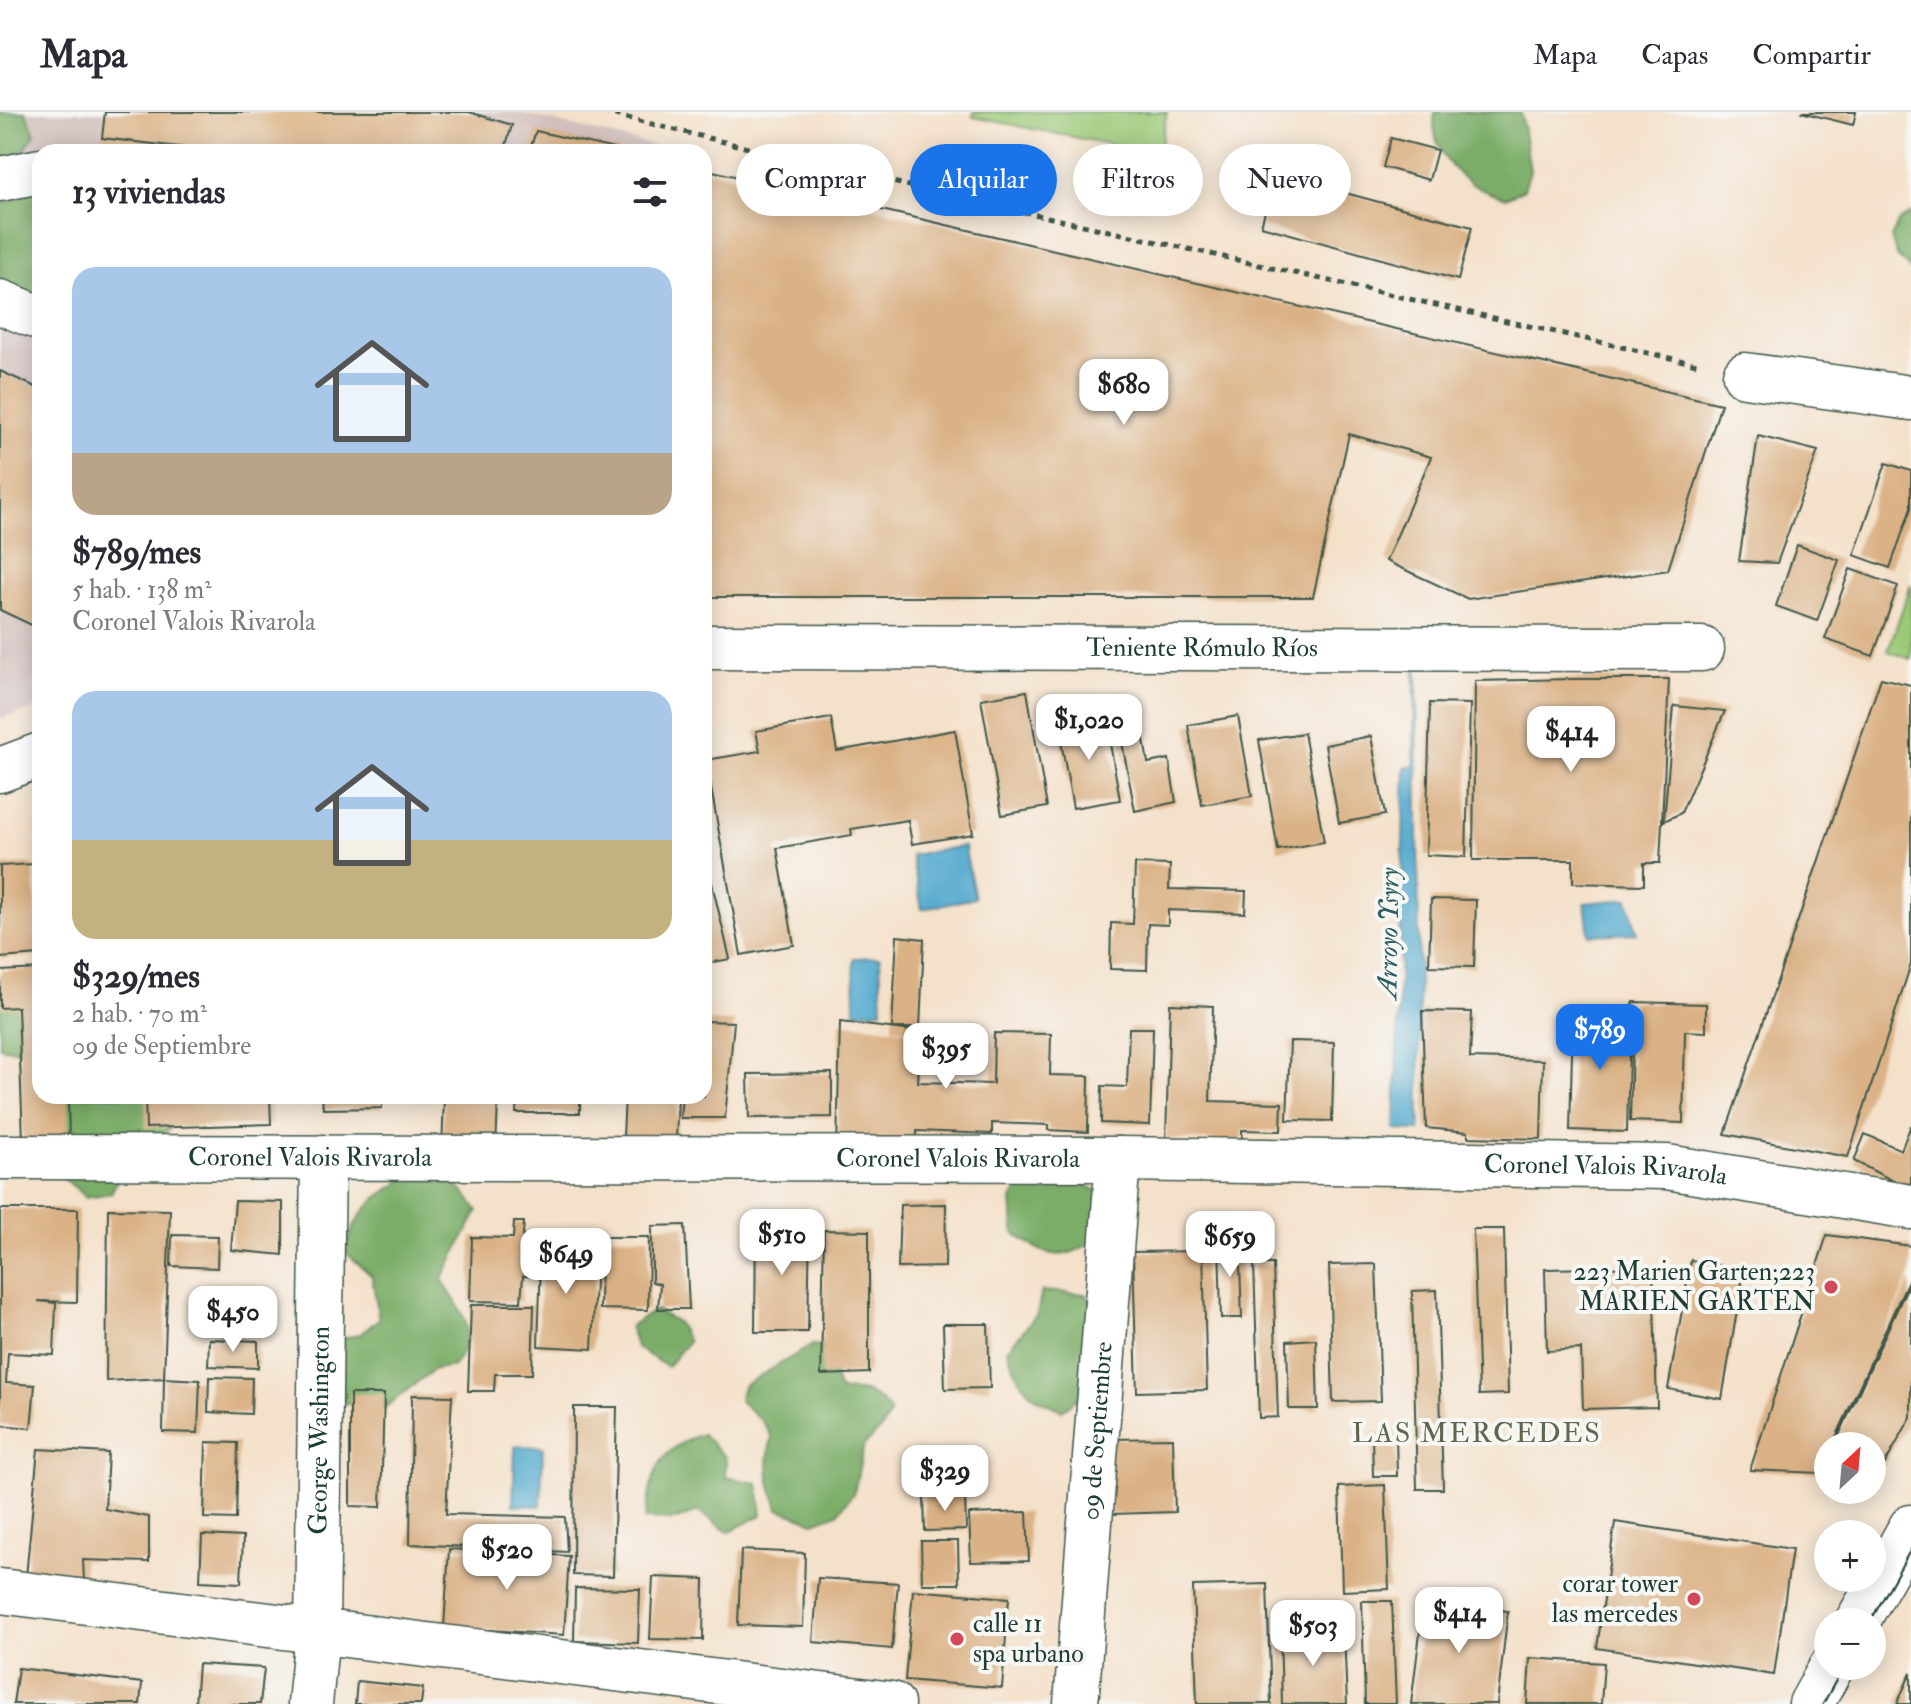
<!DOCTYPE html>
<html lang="es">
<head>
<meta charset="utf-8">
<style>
  body { margin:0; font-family:"IM FELL Double Pica",serif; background:#f7f7f7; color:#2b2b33; height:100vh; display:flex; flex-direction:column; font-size:30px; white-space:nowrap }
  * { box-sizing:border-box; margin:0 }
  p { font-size:26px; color:#7c7c81 }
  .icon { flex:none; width:44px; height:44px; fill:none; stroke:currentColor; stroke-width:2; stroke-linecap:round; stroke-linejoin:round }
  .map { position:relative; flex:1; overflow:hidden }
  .side { position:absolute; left:32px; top:32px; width:680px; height:960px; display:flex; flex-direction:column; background:#fff; border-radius:24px; box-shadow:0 4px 20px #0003 }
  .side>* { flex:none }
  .hud { position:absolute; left:736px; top:32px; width:760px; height:72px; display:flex; gap:16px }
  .needle { width:52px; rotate:26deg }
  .fabs { position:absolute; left:1814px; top:1320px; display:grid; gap:16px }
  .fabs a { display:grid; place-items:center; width:72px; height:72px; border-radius:50%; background:#fff; box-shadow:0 4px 20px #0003; font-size:40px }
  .price { position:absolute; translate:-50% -68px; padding:0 18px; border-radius:16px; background:#fff; color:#222; font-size:26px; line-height:52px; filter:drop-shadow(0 2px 4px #0008) }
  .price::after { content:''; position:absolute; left:50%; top:48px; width:24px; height:18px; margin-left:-12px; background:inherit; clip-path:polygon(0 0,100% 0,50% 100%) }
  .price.on { background:#1a73e8; color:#fff }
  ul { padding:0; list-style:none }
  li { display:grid; align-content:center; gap:16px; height:424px; padding:0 40px }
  li span { display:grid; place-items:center; height:248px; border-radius:24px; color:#555 }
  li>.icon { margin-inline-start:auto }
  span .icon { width:144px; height:144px; fill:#fffc; stroke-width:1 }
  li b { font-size:34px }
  h2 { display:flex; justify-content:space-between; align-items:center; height:96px; padding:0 40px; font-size:34px }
  .tag { padding:0 28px; border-radius:36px; background:#fff; box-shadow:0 4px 20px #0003; font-size:28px; line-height:72px }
  .tag.on { background:#1a73e8; color:#fff }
  header { display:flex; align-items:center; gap:48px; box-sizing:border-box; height:112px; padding:0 40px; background:#fff; border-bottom:2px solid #e1e1e2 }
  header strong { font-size:38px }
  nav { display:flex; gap:44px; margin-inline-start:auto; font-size:28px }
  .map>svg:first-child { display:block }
</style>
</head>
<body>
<header>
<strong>Mapa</strong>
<nav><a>Mapa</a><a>Capas</a><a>Compartir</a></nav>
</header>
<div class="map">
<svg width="1911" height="1592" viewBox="0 0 1911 1592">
  <rect width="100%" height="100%" fill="#f6f6f2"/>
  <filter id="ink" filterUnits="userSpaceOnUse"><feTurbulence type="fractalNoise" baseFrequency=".0125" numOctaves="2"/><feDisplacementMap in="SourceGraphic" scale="16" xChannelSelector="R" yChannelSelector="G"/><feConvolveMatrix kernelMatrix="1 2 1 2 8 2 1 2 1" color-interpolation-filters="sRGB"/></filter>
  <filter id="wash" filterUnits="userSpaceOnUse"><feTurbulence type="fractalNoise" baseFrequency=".006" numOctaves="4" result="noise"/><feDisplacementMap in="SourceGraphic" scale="32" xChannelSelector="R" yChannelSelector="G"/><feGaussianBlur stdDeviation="1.8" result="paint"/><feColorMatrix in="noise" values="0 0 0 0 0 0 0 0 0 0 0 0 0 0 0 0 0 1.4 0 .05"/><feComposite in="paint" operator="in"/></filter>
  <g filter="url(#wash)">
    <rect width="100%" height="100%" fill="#f4e1ca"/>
    <path fill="#d1bfbd" d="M 0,0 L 516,0 L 679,40 L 40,40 L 40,595 L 0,607 Z"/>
    <path fill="#9bc977" stroke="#5d8356" stroke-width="2" d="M 974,0 L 1167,0 L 1159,42 L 973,5 Z
      M 1911,472 L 1911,547 L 1888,539 Z"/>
    <path fill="#7cad68" stroke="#4e754e" stroke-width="2" d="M 0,0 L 26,0 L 35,22 L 24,38 L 0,50 Z
      M 1435,0 L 1521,0 L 1530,59 L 1524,77 L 1506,86 C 1467,77 1428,44 1435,0 Z
      M 40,74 L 40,186 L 0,185 L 0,89 L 6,90 Z
      M 1911,101 L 1911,158 L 1897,144 L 1891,126 L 1898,110 Z
      M 0,865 L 31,868 L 25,940 L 0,935 Z
      M 52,984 L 176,984 L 180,1008 L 125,1052 L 111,1081 L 86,1085 L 60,1063 Z
      M 413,1062 C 448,1063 459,1070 478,1099 L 442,1167 C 461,1201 481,1216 454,1254 L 434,1257 L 382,1298 L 360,1296 L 333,1287 L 334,1229 L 360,1222 L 379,1207 L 372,1164 L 345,1140 C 355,1096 377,1085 413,1062 Z
      M 1025,1064 L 1072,1065 L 1105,1083 L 1100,1125 C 1062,1150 1050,1148 1014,1121 L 1012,1087 Z
      M 1042,1179 L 1085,1182 L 1113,1210 L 1100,1270 L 1062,1298 C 1025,1284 1021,1274 1007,1238 L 1037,1202 Z
      M 655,1198 L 677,1210 L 688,1230 L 667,1255 L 636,1235 L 630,1214 Z
      M 812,1233 L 824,1234 L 840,1279 C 864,1277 876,1281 891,1300 L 881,1317 L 864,1333 L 854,1380 L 838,1401 L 814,1410 L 779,1397 C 768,1372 765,1352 772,1325 L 762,1309 L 739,1288 L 743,1274 Z
      M 702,1322 L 726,1346 L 725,1365 L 758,1371 L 762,1403 L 728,1420 L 698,1399 L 677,1408 L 645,1407 C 653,1362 654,1339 702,1322 Z"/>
    <path fill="#51a8ce" stroke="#387281" stroke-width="2" d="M 1415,549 L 1417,549 L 1420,1019 L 1395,1018 L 1405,655 L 1414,654 Z
      M 964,734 L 975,786 L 922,797 L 911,743 Z
      M 1628,787 L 1637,821 L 1589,823 L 1585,791 Z
      M 880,845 L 882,898 L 855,900 L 854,846 Z
      M 515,1334 L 543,1335 L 541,1394 L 513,1393 Z"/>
    <g id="blocks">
      <path fill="#dbb286" d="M 105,0 L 469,0 L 512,13 L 504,40 L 222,40 L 102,26 Z
        M 1801,0 L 1856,0 L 1853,13 Z
        M 536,19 L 623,39 L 623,40 L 529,40 Z
        M 1391,26 L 1437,38 L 1429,68 L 1383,55 Z
        M 704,57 L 1721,292 L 1668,458 L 1468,487 L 1386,449 L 1431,345 L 1349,322 L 1313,485 L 704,485 Z
        M 1275,62 L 1472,115 L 1458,168 L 1261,114 Z
        M 0,259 L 40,277 L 40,517 L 0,498 Z
        M 1758,324 L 1818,339 L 1777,451 L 1739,449 Z
        M 1886,351 L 1911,359 L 1911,396 L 1890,456 L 1854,443 Z
        M 1797,433 L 1839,448 L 1817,509 L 1776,494 Z
        M 1850,457 L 1898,474 L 1873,544 L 1825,527 Z
        M 1881,566 L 1911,573 L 1911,852 L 1848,1045 L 1725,1022 Z
        M 1573,567 L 1669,567 L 1660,751 L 1644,751 L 1644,773 L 1573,771 L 1573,748 L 1473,748 L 1475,569 Z
        M 1027,579 L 1047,695 L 1002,703 L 981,587 Z
        M 1430,591 L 1470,592 L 1466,745 L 1426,743 Z
        M 1674,594 L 1725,599 L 1681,701 L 1664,709 Z
        M 1105,603 L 1120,688 L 1073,696 L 1058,612 Z
        M 1238,604 L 1252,684 L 1202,693 L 1188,613 Z
        M 831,606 L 837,639 L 955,618 L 973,722 L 912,732 L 908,708 L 851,717 L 852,723 L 777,736 L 794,833 L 741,843 L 706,648 L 760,639 L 756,619 Z
        M 1304,621 L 1324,730 L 1278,738 L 1259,628 Z
        M 1143,622 L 1148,651 L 1169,647 L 1176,690 L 1135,699 L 1121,625 Z
        M 1371,624 L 1385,703 L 1339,711 L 1325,633 Z
        M 704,738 L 730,847 L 704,852 Z
        M 33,752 L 40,843 L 0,846 L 0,754 Z
        M 1135,752 L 1170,753 L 1169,777 L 1246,779 L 1245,801 L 1168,798 L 1168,813 L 1148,812 L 1147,858 L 1110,857 L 1111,811 L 1133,812 Z
        M 1431,787 L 1476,788 L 1474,855 L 1429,854 Z
        M 897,824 L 924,827 L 920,916 L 892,916 Z
        M 40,857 L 40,984 L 68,984 L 69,1027 L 23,1028 L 18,895 L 0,896 L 0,859 Z
        M 1633,890 L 1706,892 L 1706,920 L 1685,919 L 1683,1011 L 1630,1009 Z
        M 1170,892 L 1213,894 L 1210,989 L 1282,991 L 1281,1019 L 1242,1018 L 1242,1029 L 1166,1027 Z
        M 1422,899 L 1472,900 L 1470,946 L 1543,948 L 1541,1027 L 1468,1025 L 1468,1020 L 1426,1016 Z
        M 1573,901 L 1630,903 L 1627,1020 L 1570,1018 Z
        M 704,909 L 734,910 L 725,1006 L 680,1006 L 682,984 L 704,984 Z
        M 840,910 L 921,920 L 918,970 L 993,972 L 994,921 L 1051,922 L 1050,963 L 1089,964 L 1088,1020 L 1048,1018 L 1049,1013 L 992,1011 L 992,1022 L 917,1019 L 916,1042 L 837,1039 Z
        M 1129,916 L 1153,916 L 1150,1013 L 1101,1011 L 1102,974 L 1127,975 Z
        M 1290,929 L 1334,930 L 1332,1009 L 1287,1008 Z
        M 832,961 L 832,1005 L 749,1006 L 748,962 Z
        M 145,984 L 270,984 L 271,1012 L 146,1016 Z
        M 322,984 L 382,984 L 382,996 L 323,997 Z
        M 517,984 L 580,984 L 580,1001 L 516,1001 Z
        M 625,984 L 678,984 L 676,1027 L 623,1025 Z
        M 444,987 L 498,988 L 496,1039 L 442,1037 Z
        M 1911,1013 L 1911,1078 L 1854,1049 L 1865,1022 L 1901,1038 Z
        M 235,1089 L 283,1090 L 283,1143 L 231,1138 Z
        M 946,1092 L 945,1155 L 898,1156 L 900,1093 Z
        M 0,1097 L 78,1097 L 77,1190 L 38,1189 L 56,1191 L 54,1243 L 8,1241 L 6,1271 L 35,1273 L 31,1316 L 0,1313 Z
        M 108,1097 L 170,1098 L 164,1266 L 106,1269 Z
        M 514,1110 L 524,1110 L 522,1132 L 534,1132 L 533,1164 L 523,1164 L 521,1190 L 470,1189 L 472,1125 L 513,1126 Z
        M 756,1111 L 810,1111 L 808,1220 L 755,1220 Z
        M 685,1113 L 689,1197 L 658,1197 L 660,1172 L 652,1170 L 652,1114 Z
        M 1473,1117 L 1504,1117 L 1508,1282 L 1479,1283 Z
        M 824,1118 L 869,1119 L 869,1261 L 821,1263 Z
        M 542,1120 L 569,1122 L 568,1146 L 596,1145 L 592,1237 L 538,1234 Z
        M 172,1123 L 218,1124 L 217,1156 L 171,1154 Z
        M 1827,1123 L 1911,1134 L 1911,1162 L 1832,1334 L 1828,1334 L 1820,1361 L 1750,1358 Z
        M 601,1125 L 649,1125 L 648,1198 L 600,1197 Z
        M 1239,1127 L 1242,1206 L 1221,1206 L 1219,1128 Z
        M 1203,1139 L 1207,1278 L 1137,1280 L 1133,1140 Z
        M 1691,1148 L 1744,1158 L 1722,1287 L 1668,1277 Z
        M 1254,1152 L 1273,1152 L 1278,1305 L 1259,1306 Z
        M 1376,1152 L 1381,1289 L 1333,1290 L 1329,1153 Z
        M 1653,1155 L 1657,1295 L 1583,1297 L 1581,1237 L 1547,1239 L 1545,1157 Z
        M 1911,1167 L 1911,1305 L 1876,1368 L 1872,1367 L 1872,1334 L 1834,1334 Z
        M 1437,1178 L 1443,1377 L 1417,1377 L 1412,1179 Z
        M 471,1193 L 534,1193 L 532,1262 L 495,1262 L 494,1279 L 468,1279 Z
        M 943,1212 L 988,1212 L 990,1276 L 945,1277 Z
        M 209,1227 L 258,1229 L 258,1256 L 208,1254 Z
        M 1316,1227 L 1318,1297 L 1289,1297 L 1287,1229 Z
        M 209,1265 L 252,1266 L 251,1302 L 208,1300 Z
        M 164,1266 L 200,1268 L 198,1321 L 163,1320 Z
        M 350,1282 L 384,1282 L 381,1395 L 350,1394 Z
        M 412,1283 L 452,1284 L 446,1402 L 565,1405 L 567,1440 L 410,1432 Z
        M 574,1295 L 617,1295 L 613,1464 L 573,1463 Z
        M 1372,1321 L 1396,1321 L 1397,1364 L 1373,1364 Z
        M 1173,1326 L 1175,1400 L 1111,1402 L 1108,1327 Z
        M 206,1330 L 238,1331 L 236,1407 L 204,1406 Z
        M 38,1337 L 108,1341 L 105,1397 L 149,1405 L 149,1450 L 83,1448 L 84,1469 L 26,1465 Z
        M 1385,1373 L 1389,1477 L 1342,1479 L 1339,1375 Z
        M 965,1382 L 966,1418 L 925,1419 L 924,1384 Z
        M 1027,1400 L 1029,1449 L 971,1450 L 969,1402 Z
        M 1615,1410 L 1792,1437 L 1774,1563 L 1597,1536 Z
        M 202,1423 L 243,1425 L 241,1471 L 200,1469 Z
        M 921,1429 L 958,1429 L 959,1472 L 922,1472 Z
        M 449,1437 L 569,1444 L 564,1523 L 444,1515 Z
        M 741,1438 L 805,1441 L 803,1515 L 738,1513 Z
        M 653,1465 L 704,1467 L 703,1528 L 650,1527 Z
        M 818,1466 L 898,1471 L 892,1537 L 813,1530 Z
        M 1267,1472 L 1271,1592 L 1197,1592 L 1193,1474 Z
        M 575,1476 L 640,1477 L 638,1531 L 574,1529 Z
        M 913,1478 L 1009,1486 L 1002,1576 L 905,1568 Z
        M 1362,1489 L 1392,1489 L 1396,1592 L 1365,1592 Z
        M 1424,1489 L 1508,1499 L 1497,1592 L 1411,1592 Z
        M 1344,1519 L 1347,1592 L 1282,1592 L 1280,1520 Z
        M 1530,1546 L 1604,1551 L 1601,1592 L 1527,1592 Z
        M 198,1552 L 264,1556 L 260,1592 L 195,1592 Z
        M 18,1556 L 142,1571 L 140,1592 L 13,1592 Z
        M 1911,1560 L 1911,1592 L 1897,1592 Z
        M 357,1569 L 423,1576 L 421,1592 L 355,1592 Z"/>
    </g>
  </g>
  <g filter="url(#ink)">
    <use href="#blocks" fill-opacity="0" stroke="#3f564a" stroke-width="2"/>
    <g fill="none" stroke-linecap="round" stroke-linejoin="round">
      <g stroke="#3f564a" stroke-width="47">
        <g id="minor">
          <path d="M 0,67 L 40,59"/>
          <path d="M 0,190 L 40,206"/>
          <path d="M 1745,263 L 1911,286"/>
          <path id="s1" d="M 704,535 L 1702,537"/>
          <path d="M 0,658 L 40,643"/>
          <path id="s2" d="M 0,1045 L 1118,1047 L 1667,1055 L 1911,1095"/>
          <path d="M 0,1479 L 892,1592"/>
          <path d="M 1857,1510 L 1911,1415"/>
          <path id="s3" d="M 310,1592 L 317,1521 L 323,1045"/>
          <path id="s4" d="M 1076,1592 L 1118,1047"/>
          <path d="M 1811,1592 L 1832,1554"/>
        </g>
      </g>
      <path stroke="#3f564a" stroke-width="5" stroke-dasharray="6 6" stroke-linecap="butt" d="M 603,0 L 813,52 L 1701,253"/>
      <use href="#minor" stroke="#fff" stroke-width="44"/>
      <path stroke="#1f3d34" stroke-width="2" d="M 1870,1510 L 1911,1437
        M 1823,1592 L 1844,1554"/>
    </g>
  </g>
  <g fill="#d1495b" stroke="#f6f6f2" stroke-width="3">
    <circle cx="1831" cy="1175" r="8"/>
    <circle cx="1694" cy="1487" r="8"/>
    <circle cx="957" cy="1527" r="8"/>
  </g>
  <g text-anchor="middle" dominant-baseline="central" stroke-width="8" stroke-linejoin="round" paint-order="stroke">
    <g font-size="26" fill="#1f3d34" stroke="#f6f6f2">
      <text stroke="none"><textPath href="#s1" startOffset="498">Teniente Rómulo Ríos</textPath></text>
      <text stroke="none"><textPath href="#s2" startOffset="310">Coronel Valois Rivarola</textPath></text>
      <text stroke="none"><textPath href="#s2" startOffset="958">Coronel Valois Rivarola</textPath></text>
      <text stroke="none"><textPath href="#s2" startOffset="1606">Coronel Valois Rivarola</textPath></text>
      <text stroke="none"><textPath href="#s3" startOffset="274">George Washington</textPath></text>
      <text stroke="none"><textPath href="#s4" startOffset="274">09 de Septiembre</textPath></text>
    </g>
    <g font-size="26" fill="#1f3d34" stroke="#f6f6f2" text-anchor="end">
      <text x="1815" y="1160">223 Marien Garten;223<tspan x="1815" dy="30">MARIEN GARTEN</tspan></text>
      <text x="1678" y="1472">corar tower<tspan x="1678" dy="30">las mercedes</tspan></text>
      <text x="973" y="1512" text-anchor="start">calle 11<tspan x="973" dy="30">spa urbano</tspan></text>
    </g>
    <g font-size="28" font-style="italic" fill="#2e5d62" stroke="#f6f6f2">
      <text transform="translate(1389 821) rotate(-89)">Arroyo Ysyry</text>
    </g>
    <g font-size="28" letter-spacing="2" fill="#616651" stroke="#f6f6f2">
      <text x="1477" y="1321">LAS MERCEDES</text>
    </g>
  </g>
</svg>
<div class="fabs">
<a><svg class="needle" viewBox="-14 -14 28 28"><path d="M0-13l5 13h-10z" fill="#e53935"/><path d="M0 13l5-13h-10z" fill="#7c7c81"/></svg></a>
<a>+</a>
<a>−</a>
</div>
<b class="price" style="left:1124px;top:315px">$680</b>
<b class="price" style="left:1089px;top:650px">$1,020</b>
<b class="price" style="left:1571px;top:662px">$414</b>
<b class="price on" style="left:1600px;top:960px">$789</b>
<b class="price" style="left:946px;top:979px">$395</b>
<b class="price" style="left:782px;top:1165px">$510</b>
<b class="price" style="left:1230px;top:1167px">$659</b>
<b class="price" style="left:566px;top:1184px">$649</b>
<b class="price" style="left:233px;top:1242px">$450</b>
<b class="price" style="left:945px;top:1401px">$329</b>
<b class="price" style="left:507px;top:1480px">$520</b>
<b class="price" style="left:1459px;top:1543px">$414</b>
<b class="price" style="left:1313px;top:1556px">$503</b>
<div class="hud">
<a class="tag">Comprar</a>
<a class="tag on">Alquilar</a>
<a class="tag">Filtros</a>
<a class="tag">Nuevo</a>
</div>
<section class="side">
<h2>13 viviendas<svg class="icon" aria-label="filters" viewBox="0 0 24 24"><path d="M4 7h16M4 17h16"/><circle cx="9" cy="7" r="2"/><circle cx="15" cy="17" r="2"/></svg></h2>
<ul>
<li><span style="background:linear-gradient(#a9c7e8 75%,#b9a48a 0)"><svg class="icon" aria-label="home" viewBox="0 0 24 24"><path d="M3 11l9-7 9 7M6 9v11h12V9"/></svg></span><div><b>$789/mes</b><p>5 hab. · 138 m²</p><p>Coronel Valois Rivarola</p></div></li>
<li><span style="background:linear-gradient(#a9c7e8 60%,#c2b280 0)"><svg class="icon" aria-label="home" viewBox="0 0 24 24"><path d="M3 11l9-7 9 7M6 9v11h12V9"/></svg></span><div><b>$329/mes</b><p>2 hab. · 70 m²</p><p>09 de Septiembre</p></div></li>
</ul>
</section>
</div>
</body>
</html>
